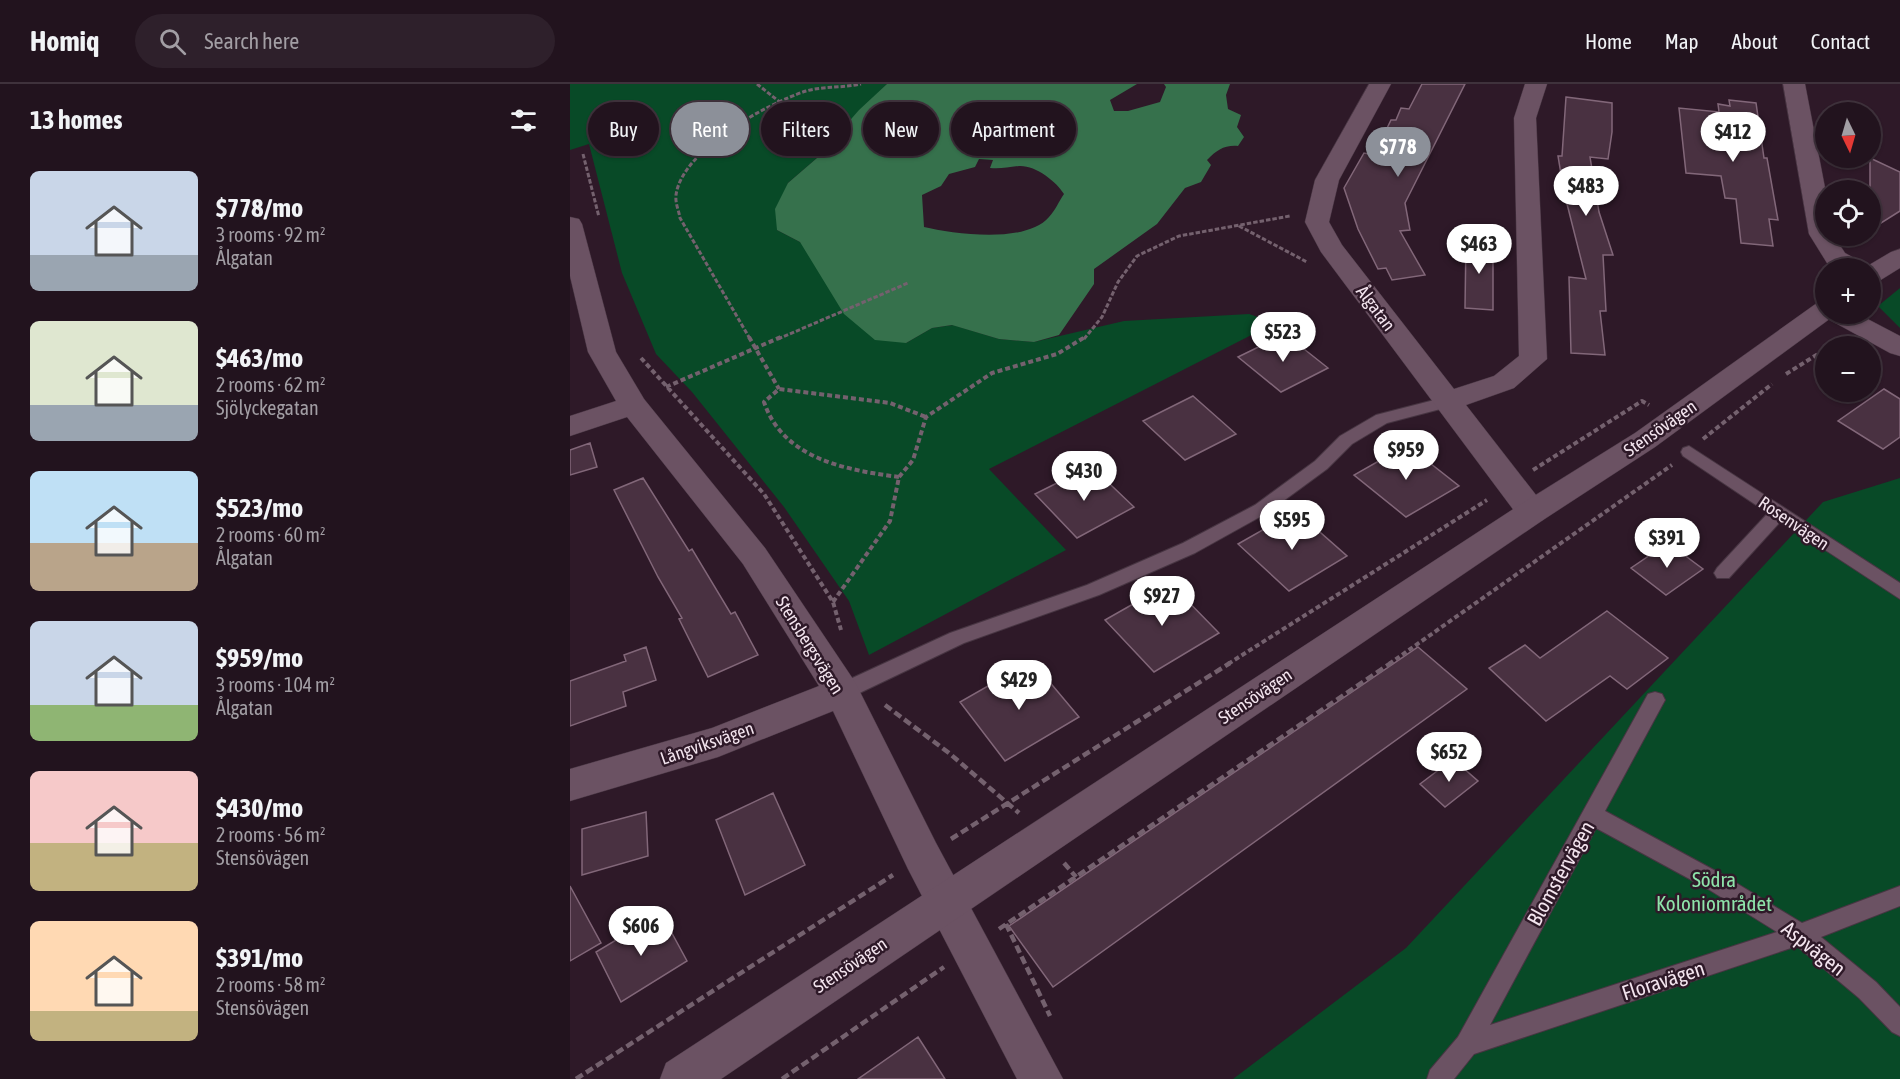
<!DOCTYPE html>
<html lang="en">
<head>
<meta charset="utf-8">
<style>
  body { margin:0; font-family:"Asap Condensed",sans-serif; background:#2e202b; color:#f1f3f6; height:100vh; display:flex; flex-direction:column; font-size:22px; white-space:nowrap }
  * { box-sizing:border-box; margin:0 }
  p { font-size:20px; color:#a29ea4 }
  .icon { flex:none; width:33px; height:33px; fill:none; stroke:currentColor; stroke-width:2; stroke-linecap:round; stroke-linejoin:round }
  .map { position:relative; flex:1; overflow:hidden }
  .sheet { display:flex; flex-direction:column; background:#22131e; width:570px }
  .sheet>* { flex:none }
  .guide { position:absolute; left:18px; top:18px; width:570px; height:54px; display:flex; gap:12px }
  .needle { width:39px; rotate:175deg }
  .controls { position:absolute; left:1245px; top:18px; display:grid; gap:12px }
  .controls a { display:grid; place-items:center; width:66px; height:66px; border-radius:50%; background:#22131e; box-shadow:0 2px 4px #0004,0 0 0 2px #3f323c; font-size:30px }
  .price { position:absolute; translate:-50% -51px; padding:0 14px; border-radius:21px; background:#fff; color:#222; font-size:20px; line-height:39px; filter:drop-shadow(0 2px 3px #0008) }
  .price::after { content:''; position:absolute; left:50%; top:36px; width:18px; height:14px; margin-left:-9px; background:inherit; clip-path:polygon(0 0,100% 0,50% 100%) }
  .price.current { background:#8c9099; color:#fff }
  ul { padding:0; list-style:none }
  li { display:flex; align-items:center; gap:18px; height:150px; padding:0 30px }
  li span { display:grid; place-items:center; flex:none; width:168px; height:120px; border-radius:9px; color:#555 }
  li>.icon { margin-inline-start:auto }
  span .icon { width:72px; height:72px; fill:#fffc; stroke-width:1 }
  li b { font-size:26px }
  h2 { display:flex; justify-content:space-between; align-items:center; height:72px; padding:0 30px; font-size:26px }
  .tag { padding:0 21px; border-radius:27px; background:#22131e; box-shadow:0 2px 4px #0004,0 0 0 2px #3f323c; font-size:21px; line-height:54px }
  .tag.current { background:#8c9099; color:#fff }
  header { display:flex; align-items:center; gap:36px; box-sizing:border-box; height:84px; padding:0 30px; background:#22131e; border-bottom:2px solid #3f323c }
  header strong { font-size:28px }
  nav { display:flex; gap:33px; margin-inline-start:auto; font-size:21px }
  .search { width:420px; height:54px; background:#2e202b; display:flex; align-items:center; gap:15px; box-sizing:border-box; padding:0 21px; border-radius:33px; color:#a29ea4; font-size:22px }
  main { display:flex; flex:1; min-height:0 }
  .map>svg:first-child { display:block }
</style>
</head>
<body>
<header>
<strong>Homiq</strong>
<div class="search"><svg class="icon" aria-label="search" viewBox="0 0 24 24"><circle cx="10" cy="10" r="6"/><path d="M15 15l6 6"/></svg>Search here</div>
<nav><a>Home</a><a>Map</a><a>About</a><a>Contact</a></nav>
</header>
<main>
<section class="sheet">
<h2>13 homes<svg class="icon" aria-label="filters" viewBox="0 0 24 24"><path d="M4 7h16M4 17h16"/><circle cx="9" cy="7" r="2"/><circle cx="15" cy="17" r="2"/></svg></h2>
<ul>
<li><span style="background:linear-gradient(#c9d6e8 70%,#9aa5b1 0)"><svg class="icon" aria-label="home" viewBox="0 0 24 24"><path d="M3 11l9-7 9 7M6 9v11h12V9"/></svg></span><div><b>$778/mo</b><p>3 rooms · 92 m²</p><p>Ålgatan</p></div></li>
<li><span style="background:linear-gradient(#dfe7d0 70%,#9aa5b1 0)"><svg class="icon" aria-label="home" viewBox="0 0 24 24"><path d="M3 11l9-7 9 7M6 9v11h12V9"/></svg></span><div><b>$463/mo</b><p>2 rooms · 62 m²</p><p>Sjölyckegatan</p></div></li>
<li><span style="background:linear-gradient(#bfe0f5 60%,#b9a48a 0)"><svg class="icon" aria-label="home" viewBox="0 0 24 24"><path d="M3 11l9-7 9 7M6 9v11h12V9"/></svg></span><div><b>$523/mo</b><p>2 rooms · 60 m²</p><p>Ålgatan</p></div></li>
<li><span style="background:linear-gradient(#c9d6e8 70%,#8fb573 0)"><svg class="icon" aria-label="home" viewBox="0 0 24 24"><path d="M3 11l9-7 9 7M6 9v11h12V9"/></svg></span><div><b>$959/mo</b><p>3 rooms · 104 m²</p><p>Ålgatan</p></div></li>
<li><span style="background:linear-gradient(#f6c9c9 60%,#c2b280 0)"><svg class="icon" aria-label="home" viewBox="0 0 24 24"><path d="M3 11l9-7 9 7M6 9v11h12V9"/></svg></span><div><b>$430/mo</b><p>2 rooms · 56 m²</p><p>Stensövägen</p></div></li>
<li><span style="background:linear-gradient(#ffd9b3 75%,#c2b280 0)"><svg class="icon" aria-label="home" viewBox="0 0 24 24"><path d="M3 11l9-7 9 7M6 9v11h12V9"/></svg></span><div><b>$391/mo</b><p>2 rooms · 58 m²</p><p>Stensövägen</p></div></li>
</ul>
</section>
<div class="map">
<svg width="1330" height="995" viewBox="0 0 1330 995">
  <rect width="100%" height="100%" fill="#2e1928"/>
  <path fill="#084a27" d="M 0,0 L 317,0 L 247,74 L 218,99 L 207,146 L 230,158 L 336,259 L 362,244 L 383,241 L 429,255 L 464,258 L 554,237 L 679,230 L 705,239 L 419,385 L 496,466 L 299,571 L 279,517 L 214,423 L 122,308 L 86,270 L 52,189 L 19,60 L 0,66 Z
    M 1330,204 L 1330,244 L 1308,222 Z
    M 1330,394 L 1330,995 L 663,995 L 836,864 L 1253,418 Z"/>
  <path fill="#36714c" fill-rule="evenodd" d="M 317,0 L 567,0 L 540,16 L 544,27 L 558,27 L 590,18 L 596,3 L 594,0 L 660,0 L 656,11 L 658,25 L 671,31 L 667,43 L 674,53 L 668,62 C 654,61 647,66 637,76 L 641,81 L 631,98 L 615,104 L 587,140 L 524,185 L 524,200 L 489,251 L 464,258 L 429,255 L 382,241 L 362,244 L 336,259 L 305,256 L 274,230 L 230,158 L 207,146 L 205,125 L 218,99 L 247,74 L 289,26 ZM 409,75 L 423,76 L 420,84 C 431,85 438,83 449,82 C 465,81 486,97 494,110 C 489,117 485,127 479,133 C 456,160 384,150 354,143 L 352,111 L 371,102 L 379,90 L 405,83 Z"/>
  <path fill="#493141" stroke="#826779" stroke-width="1.5" d="M 852,0 L 895,0 L 835,119 L 840,146 L 830,147 L 855,191 L 822,196 L 816,184 L 808,185 L 788,145 L 774,104 L 794,69 L 804,71 L 821,36 L 826,36 L 831,24 L 839,25 Z
    M 996,13 L 1042,19 L 1042,48 L 1038,75 L 1020,73 L 1029,128 L 1043,171 L 1033,171 L 1036,227 L 1030,227 L 1035,271 L 1001,269 L 999,193 L 1016,195 L 994,108 L 988,72 L 992,72 Z
    M 1159,16 L 1186,19 L 1194,74 L 1197,74 L 1208,136 L 1199,135 L 1203,162 L 1171,159 L 1166,115 L 1155,114 L 1151,92 L 1116,89 L 1109,24 L 1149,28 L 1148,20 L 1160,22 Z
    M 1300,74 L 1330,88 L 1330,127 L 1300,146 Z
    M 896,156 L 923,158 L 923,226 L 895,224 Z
    M 715,250 L 758,284 L 711,308 L 668,273 Z
    M 1314,305 L 1330,315 L 1330,353 L 1313,365 L 1268,337 Z
    M 623,312 L 666,350 L 615,376 L 573,337 Z
    M 20,359 L 27,383 L 0,391 L 0,366 Z
    M 837,361 L 889,402 L 836,433 L 784,391 Z
    M 521,382 L 564,423 L 507,454 L 465,410 Z
    M 73,394 L 119,467 L 122,465 L 161,530 L 165,528 L 188,571 L 138,593 L 109,535 L 112,534 L 88,493 L 44,406 Z
    M 726,427 L 777,472 L 719,507 L 668,460 Z
    M 1098,459 L 1133,485 L 1096,511 L 1061,484 Z
    M 600,499 L 649,549 L 584,588 L 535,536 Z
    M 1037,527 L 1098,574 L 1057,605 L 1040,592 L 976,637 L 919,584 L 955,561 L 970,574 Z
    M 76,563 L 86,596 L 53,608 L 56,622 L 0,642 L 0,597 L 56,577 L 54,571 Z
    M 848,563 L 897,605 L 483,903 L 439,842 Z
    M 462,577 L 509,633 L 435,677 L 390,618 Z
    M 883,675 L 908,697 L 875,723 L 850,700 Z
    M 203,709 L 235,781 L 175,811 L 146,736 Z
    M 76,728 L 78,772 L 12,791 L 12,745 Z
    M 0,802 L 31,859 L 0,877 Z
    M 91,829 L 117,877 L 51,918 L 26,868 Z
    M 348,953 L 375,995 L 288,995 Z"/>
  <g fill="none" stroke-linecap="round" stroke-linejoin="round">
    <g stroke="#473542" stroke-width="2">
      <path id="lane" d="M 876,313 L 882,314 L 884,318 L 882,322 L 817,339 L 782,360 L 757,385 L 697,429 L 625,469 L 529,511 L 394,559 L 279,614 L 272,616 L 265,614 L 262,608 L 265,602 L 380,549 L 517,501 L 613,459 L 685,421 L 745,377 L 770,352 L 806,331 Z
        M 1119,362 L 1330,499 L 1330,515 L 1211,437 L 1159,494 L 1147,494 L 1144,489 L 1147,484 L 1198,429 L 1113,372 L 1111,368 L 1113,364 Z
        M 1085,608 L 1092,610 L 1095,616 L 1035,727 L 1153,791 L 1232,839 L 1330,802 L 1330,822 L 1251,853 L 1306,898 L 1330,923 L 1330,952 L 1322,948 L 1289,914 L 1227,862 L 904,970 L 884,995 L 857,995 L 860,986 L 888,953 L 1078,610 ZM 1026,744 L 1138,805 L 1207,848 L 920,941 Z"/>
    </g>
    <g stroke="#473542" stroke-width="1">
      <path id="street" d="M 799,0 L 821,0 L 769,96 L 759,138 L 772,161 L 884,305 L 924,292 L 949,272 L 944,34 L 955,0 L 977,0 L 966,34 L 977,275 L 944,304 L 896,321 L 973,420 L 978,428 L 973,436 L 962,439 L 951,436 L 751,168 L 735,138 L 745,96 Z
        M 1213,0 L 1235,0 L 1256,109 L 1256,152 L 1264,152 L 1275,169 L 1293,179 L 1296,184 L 1266,184 L 1257,179 L 1239,150 Z
        M 0,133 L 9,135 L 12,140 L 46,268 L 74,315 L 195,464 L 285,598 L 366,759 L 493,995 L 447,995 L 338,785 L 263,627 L 148,673 L 0,717 L 0,685 L 142,644 L 249,602 L 173,480 L 57,333 L 0,352 L 0,332 L 46,317 L 18,268 L 0,192 Z
        M 1256,230 L 1288,230 L 1330,252 L 1330,272 L 1320,269 L 1260,236 Z"/>
    </g>
    <g stroke="#473542" stroke-width="1">
      <path id="secondary" d="M 1330,165 L 1330,184 L 1309,197 L 1300,200 L 1300,184 L 1294,184 L 1321,168 Z
        M 1256,217 L 1256,230 L 1265,231 L 1085,363 L 973,436 L 151,995 L 90,995 L 96,979 L 951,420 L 1065,349 L 1247,219 Z"/>
    </g>
    <path stroke="#74616e" stroke-width="3" stroke-dasharray="4.5 2" stroke-linecap="butt" d="M 187,0 L 211,19
      M 13,70 L 29,133
      M 669,142 L 737,178
      M 180,255 L 110,134 C 109,127 105,119 106,111 C 112,66 196,20 236,7 C 254,2 273,4 291,0
      M 208,255 L 338,199
      M 514,255 L 532,233 L 548,198 L 567,172 L 609,152 L 720,132"/>
    <path stroke="#74616e" stroke-width="4" stroke-dasharray="5 3" stroke-linecap="butt" d="M 179,253 L 209,305
      M 71,274 L 194,410 L 263,518 L 271,546
      M 1216,290 L 1256,265
      M 96,303 L 211,253
      M 1133,355 L 1202,300
      M 963,386 L 1072,317 L 1079,321
      M 329,393 C 276,386 213,375 194,318 L 209,305 L 320,319 L 356,333
      M 263,518 L 320,437 L 329,393 L 343,376 L 356,333 L 422,289 L 487,270 L 515,253
      M 658,580 L 917,416
      M 819,580 L 1102,381"/>
    <path stroke="#74616e" stroke-width="4.5" stroke-dasharray="8 4" stroke-linecap="butt" d="M 315,621 L 379,669 L 449,729
      M 381,755 L 660,579
      M 494,779 L 506,793
      M 436,840 L 480,932
      M 429,845 L 821,579
      M 6,995 L 323,791
      M 212,995 L 374,883"/>
    <use href="#lane" fill="#6b5263" fill-rule="evenodd"/>
    <use href="#street" fill="#6b5263" fill-rule="evenodd"/>
    <use href="#secondary" fill="#6b5263" fill-rule="evenodd"/>
  </g>
  <g text-anchor="middle" dominant-baseline="central" stroke-width="5" stroke-linejoin="round" paint-order="stroke">
    <g font-size="18" fill="#f3e4ee" stroke="#2e1928">
      <text transform="translate(806 224) rotate(53)">Ålgatan</text>
      <text transform="translate(1090 344) rotate(-35)">Stensövägen</text>
      <text transform="translate(1224 439) rotate(34)">Rosenvägen</text>
      <text transform="translate(240 561) rotate(58)">Stensbergsvägen</text>
      <text transform="translate(685 612) rotate(-34)">Stensövägen</text>
      <text transform="translate(137 659) rotate(-19)">Långviksvägen</text>
      <text transform="translate(280 881) rotate(-34)">Stensövägen</text>
    </g>
    <g font-size="21" fill="#f3e4ee" stroke="#2e1928">
      <text transform="translate(990 789) rotate(-61)">Blomstervägen</text>
      <text transform="translate(1244 864) rotate(38)">Aspvägen</text>
      <text transform="translate(1093 896) rotate(-18)">Floravägen</text>
    </g>
    <g font-size="21" fill="#8ee4aa" stroke="#2e1928">
      <text x="1144" y="795">Södra<tspan x="1144" dy="24">Koloniområdet</tspan></text>
    </g>
  </g>
</svg>
<div class="controls">
<a><svg class="needle" viewBox="-14 -14 28 28"><path d="M0-13l5 13h-10z" fill="#e53935"/><path d="M0 13l5-13h-10z" fill="#a29ea4"/></svg></a>
<a><svg class="icon" aria-label="locate" viewBox="0 0 24 24"><circle cx="12" cy="12" r="6"/><path d="M12 2v4M12 18v4M2 12h4M18 12h4"/></svg></a>
<a>+</a>
<a>−</a>
</div>
<b class="price" style="left:1163px;top:79px">$412</b>
<b class="price current" style="left:828px;top:94px">$778</b>
<b class="price" style="left:1016px;top:133px">$483</b>
<b class="price" style="left:909px;top:191px">$463</b>
<b class="price" style="left:713px;top:279px">$523</b>
<b class="price" style="left:836px;top:397px">$959</b>
<b class="price" style="left:514px;top:418px">$430</b>
<b class="price" style="left:722px;top:467px">$595</b>
<b class="price" style="left:1097px;top:485px">$391</b>
<b class="price" style="left:592px;top:543px">$927</b>
<b class="price" style="left:449px;top:627px">$429</b>
<b class="price" style="left:879px;top:699px">$652</b>
<b class="price" style="left:71px;top:873px">$606</b>
<div class="guide">
<a class="tag">Buy</a>
<a class="tag current">Rent</a>
<a class="tag">Filters</a>
<a class="tag">New</a>
<a class="tag">Apartment</a>
</div>
</div>
</main>
</body>
</html>
